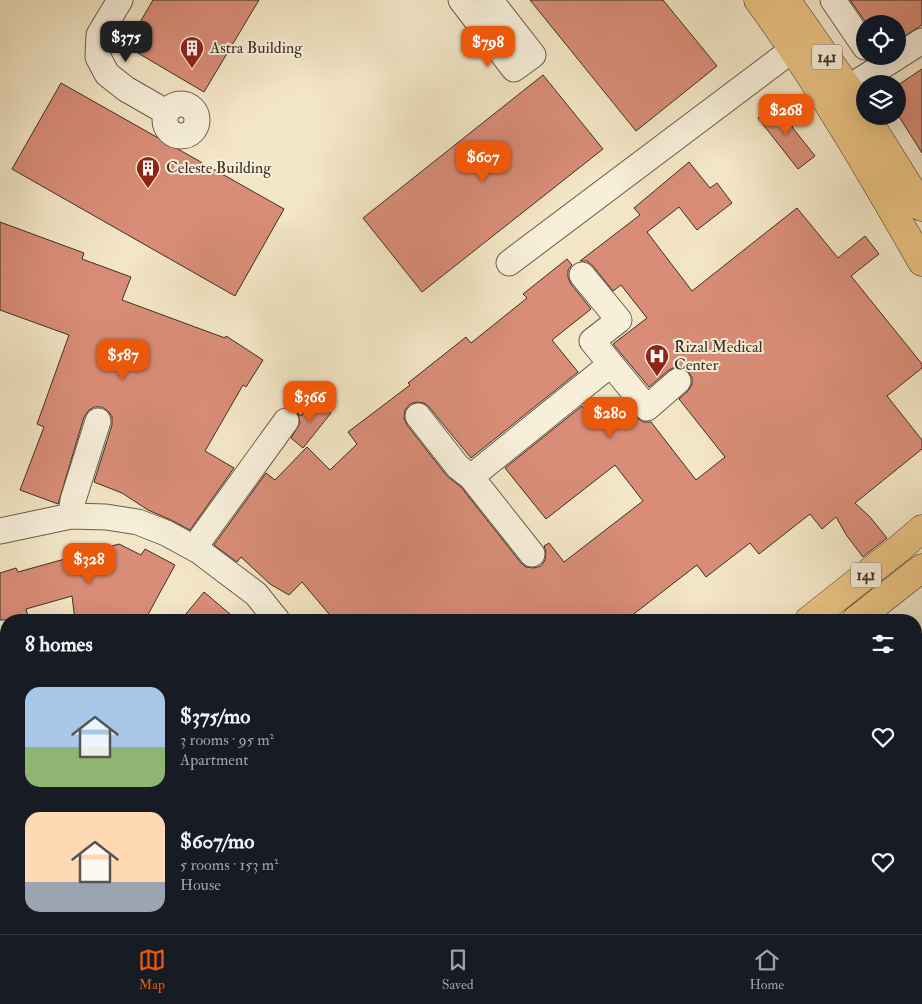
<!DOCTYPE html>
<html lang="en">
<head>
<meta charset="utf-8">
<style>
  body { margin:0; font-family:"IM FELL Double Pica",serif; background:#242831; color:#f1f3f6; height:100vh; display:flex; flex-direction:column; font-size:19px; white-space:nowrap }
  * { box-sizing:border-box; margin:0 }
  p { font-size:16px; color:#9ea1a6 }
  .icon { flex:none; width:28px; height:28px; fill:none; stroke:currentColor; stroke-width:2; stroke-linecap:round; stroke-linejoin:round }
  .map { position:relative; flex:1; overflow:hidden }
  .drawer { position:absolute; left:0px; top:614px; width:922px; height:321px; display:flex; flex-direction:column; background:#171b24; border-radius:20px 20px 0 0; box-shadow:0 5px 20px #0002 }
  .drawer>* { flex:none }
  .fabs { position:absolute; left:856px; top:15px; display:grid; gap:10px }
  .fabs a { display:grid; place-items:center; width:50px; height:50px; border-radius:50%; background:#171b24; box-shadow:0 5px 20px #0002; font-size:25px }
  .price { position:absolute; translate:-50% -42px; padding:0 11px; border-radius:10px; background:#ea580c; color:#fff; font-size:16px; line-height:32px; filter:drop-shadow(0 1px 2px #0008) }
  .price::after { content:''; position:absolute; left:50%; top:30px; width:15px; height:11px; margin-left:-8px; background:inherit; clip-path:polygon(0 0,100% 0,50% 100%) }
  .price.active { background:#222; color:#fff }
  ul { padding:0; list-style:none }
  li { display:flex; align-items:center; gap:15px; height:125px; padding:0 25px }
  li span { display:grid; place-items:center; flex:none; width:140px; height:100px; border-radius:15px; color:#555 }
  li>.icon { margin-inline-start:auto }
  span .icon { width:60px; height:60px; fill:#fffc; stroke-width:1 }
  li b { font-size:21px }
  h2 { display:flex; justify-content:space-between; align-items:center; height:60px; padding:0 25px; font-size:21px }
  .tab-bar { display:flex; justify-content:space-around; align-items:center; height:70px; border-top:1px solid #363941; background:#171b24; font-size:14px; color:#9ea1a6 }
  .tab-bar a { display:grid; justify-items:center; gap:2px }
  .tab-bar .active { color:#ea580c }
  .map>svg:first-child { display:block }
</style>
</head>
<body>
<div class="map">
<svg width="922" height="934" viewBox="0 0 922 934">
  <rect width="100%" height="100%" fill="#f3e6c6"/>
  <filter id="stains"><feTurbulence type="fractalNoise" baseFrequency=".004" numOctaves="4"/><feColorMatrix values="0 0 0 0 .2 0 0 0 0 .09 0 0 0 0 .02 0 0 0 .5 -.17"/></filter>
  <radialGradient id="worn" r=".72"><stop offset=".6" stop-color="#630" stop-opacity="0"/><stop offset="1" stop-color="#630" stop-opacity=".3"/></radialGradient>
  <path fill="#d98d78" stroke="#3c2f24" d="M 153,0 L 259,0 L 204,92 L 126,46 Z
    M 530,0 L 663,0 L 717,66 L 636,131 Z
    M 850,0 L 922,0 L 922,25 L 898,40 L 898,24 L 867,24 Z
    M 922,69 L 922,153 L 898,115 L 898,85 Z
    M 543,75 L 603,149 L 422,292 L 363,218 Z
    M 61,83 L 284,209 L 235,296 L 12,169 Z
    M 778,103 L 794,125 L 792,127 L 815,156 L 798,169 L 758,118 Z
    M 689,162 L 710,188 L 717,183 L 732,203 L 697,230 L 679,207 L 647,232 L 692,291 L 797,208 L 838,258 L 865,236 L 879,254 L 851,276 L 922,364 L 922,368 L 887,396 L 922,440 L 922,449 L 855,503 L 870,517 L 887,538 L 863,557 L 847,536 L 836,517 L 822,529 L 810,514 L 759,554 L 750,543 L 706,577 L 697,565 L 626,620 L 334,620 L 302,582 L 289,595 L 270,584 L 241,557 L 237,562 L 214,545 L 266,473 L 275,480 L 307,447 L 330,470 L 357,444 L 348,432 L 410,385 L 408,383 L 466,337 L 471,343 L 527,298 L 523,294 L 567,259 L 572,265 L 568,270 L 568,277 L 571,284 L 591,309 L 552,340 L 578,372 L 471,458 L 429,407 L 424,403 L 416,402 L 410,404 L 405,410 L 404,418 L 407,425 L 447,476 L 461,487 L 521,563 L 526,567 L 534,568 L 541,566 L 545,560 L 546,552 L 544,546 L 549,543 L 564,562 L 643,501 L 615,465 L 546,519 L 505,468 L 582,406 L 596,424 L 623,402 L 636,417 L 643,422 L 651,422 L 696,480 L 725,457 L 679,399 L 687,392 L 692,385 L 692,378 L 688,371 L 682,367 L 675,367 L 669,370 L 649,387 L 613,344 L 647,318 L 621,285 L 613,291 L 593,266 L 587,261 L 580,261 L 640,215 L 634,208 Z
    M 0,222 L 84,253 L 82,259 L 131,277 L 122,300 L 225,338 L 226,336 L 263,360 L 246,387 L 243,385 L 205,451 L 234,468 L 190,530 L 171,520 L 148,510 L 122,493 L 94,482 L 112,425 L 112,417 L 109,412 L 102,407 L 94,407 L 89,410 L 84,417 L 58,504 L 20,490 L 44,427 L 37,424 L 69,335 L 0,310 Z
    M 313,399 L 331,413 L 303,448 L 291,438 L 300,423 L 298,413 L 301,416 Z
    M 119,544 L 141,555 L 145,549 L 175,565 L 145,620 L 75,620 L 72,596 L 26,609 L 29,620 L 0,620 L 0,573 L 16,568 L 18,572 Z
    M 204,592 L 237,620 L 181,620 Z"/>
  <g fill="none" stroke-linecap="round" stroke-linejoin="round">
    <g stroke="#6a5d4c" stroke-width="27">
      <path id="minor" d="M 120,0 L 99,35 L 98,57 L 107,74 L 126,89 L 166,112
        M 461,0 L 514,69 L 533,55 L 490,0
        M 833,0 L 865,47
        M 848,88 L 922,41
        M165 120a16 16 0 1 1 32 0a16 16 0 1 1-32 0Z
        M 509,263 L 808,38
        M 582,275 L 619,320 L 592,341 L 647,408 L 678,381
        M 418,416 L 458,467 L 471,477
        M 71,516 L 73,500 L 98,421
        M 0,531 L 71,516 L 106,517 L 138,522 L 166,533 L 199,551 L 256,594 L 277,620
        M 194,548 L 286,421
        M 532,554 L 471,477 L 611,364
        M 911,929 L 917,934
        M 200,934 L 212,929
        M 764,934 L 770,929"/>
    </g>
    <g stroke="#3c2f24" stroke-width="29">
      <path id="major" d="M 758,0 C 819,83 871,173 922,262
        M 786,0 L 848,88 L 865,116
        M 865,116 L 922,207
        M 809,620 L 901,547 L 922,529
        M 856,620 L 922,568
        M 416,934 L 422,929
        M 457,934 L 464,929"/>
    </g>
    <use href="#minor" stroke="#f7efda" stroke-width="25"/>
    <use href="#major" stroke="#eac383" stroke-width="28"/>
  </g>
  <defs>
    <g id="building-pin" transform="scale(1.25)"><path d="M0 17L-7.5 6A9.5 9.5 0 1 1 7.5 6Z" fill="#8f2418" stroke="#f7efda"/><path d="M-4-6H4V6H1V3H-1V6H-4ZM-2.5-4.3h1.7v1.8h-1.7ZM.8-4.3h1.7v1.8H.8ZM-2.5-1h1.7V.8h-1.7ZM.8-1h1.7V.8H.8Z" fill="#fff"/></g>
    <g id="hospital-pin" transform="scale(1.25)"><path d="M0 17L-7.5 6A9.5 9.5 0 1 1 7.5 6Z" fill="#8f2418" stroke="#f7efda"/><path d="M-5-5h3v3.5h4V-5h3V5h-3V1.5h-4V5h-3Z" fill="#fff"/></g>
  </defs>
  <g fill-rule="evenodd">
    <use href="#building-pin" x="192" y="48"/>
    <use href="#building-pin" x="148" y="168"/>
    <use href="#hospital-pin" x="657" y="356"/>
  </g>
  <g text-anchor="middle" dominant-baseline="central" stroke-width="4" stroke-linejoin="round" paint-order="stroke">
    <g fill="#f7efda" stroke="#74695b" stroke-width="1">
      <rect x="812" y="44.5" width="30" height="25" rx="4"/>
      <rect x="851" y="562.5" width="30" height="25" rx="4"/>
    </g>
    <g font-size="15" font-weight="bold" fill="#3c2f24">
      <text x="827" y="57">141</text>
      <text x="866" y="575">141</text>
    </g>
    <g font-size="16" fill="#3c2f24" stroke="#f7efda" text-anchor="start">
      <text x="210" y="48">Astra Building</text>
      <text x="166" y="168">Celeste Building</text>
      <text x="674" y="347">Rizal Medical<tspan x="674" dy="18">Center</tspan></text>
    </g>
  </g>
  <rect width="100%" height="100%" filter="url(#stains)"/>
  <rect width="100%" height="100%" fill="url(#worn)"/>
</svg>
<div class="fabs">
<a><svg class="icon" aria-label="locate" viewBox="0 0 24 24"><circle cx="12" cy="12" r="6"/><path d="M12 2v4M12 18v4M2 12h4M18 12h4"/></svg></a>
<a><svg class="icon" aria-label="layers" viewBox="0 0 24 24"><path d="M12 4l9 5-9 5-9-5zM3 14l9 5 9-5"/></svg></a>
</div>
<b class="price active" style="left:126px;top:63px">$375</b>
<b class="price" style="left:488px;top:68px">$798</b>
<b class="price" style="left:786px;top:136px">$268</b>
<b class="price" style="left:483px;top:183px">$607</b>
<b class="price" style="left:123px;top:381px">$587</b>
<b class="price" style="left:310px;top:423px">$366</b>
<b class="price" style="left:610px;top:439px">$280</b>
<b class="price" style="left:89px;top:585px">$328</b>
<section class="drawer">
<h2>8 homes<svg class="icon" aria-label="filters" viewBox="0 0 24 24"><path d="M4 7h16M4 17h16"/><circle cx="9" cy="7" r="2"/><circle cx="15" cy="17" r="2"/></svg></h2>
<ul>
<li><span style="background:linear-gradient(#a9c7e8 60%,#8fb573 0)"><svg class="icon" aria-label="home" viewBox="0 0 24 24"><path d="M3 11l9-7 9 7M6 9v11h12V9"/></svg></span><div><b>$375/mo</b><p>3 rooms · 95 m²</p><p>Apartment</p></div><svg class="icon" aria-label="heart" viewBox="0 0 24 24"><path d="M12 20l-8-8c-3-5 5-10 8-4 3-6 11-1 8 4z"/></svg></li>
<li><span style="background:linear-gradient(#ffd9b3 70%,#9aa5b1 0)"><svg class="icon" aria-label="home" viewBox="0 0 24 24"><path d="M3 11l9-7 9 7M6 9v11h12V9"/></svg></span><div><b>$607/mo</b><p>5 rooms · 153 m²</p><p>House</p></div><svg class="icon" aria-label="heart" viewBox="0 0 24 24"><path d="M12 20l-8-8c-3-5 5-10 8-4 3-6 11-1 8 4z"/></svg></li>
</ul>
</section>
</div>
<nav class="tab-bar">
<a class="active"><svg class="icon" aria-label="map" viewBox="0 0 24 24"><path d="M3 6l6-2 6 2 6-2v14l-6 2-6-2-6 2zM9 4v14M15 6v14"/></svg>Map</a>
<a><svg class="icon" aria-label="saved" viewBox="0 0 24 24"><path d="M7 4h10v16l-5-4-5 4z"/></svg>Saved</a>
<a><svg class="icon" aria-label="home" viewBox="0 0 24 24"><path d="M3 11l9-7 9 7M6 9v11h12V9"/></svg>Home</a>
</nav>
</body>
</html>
